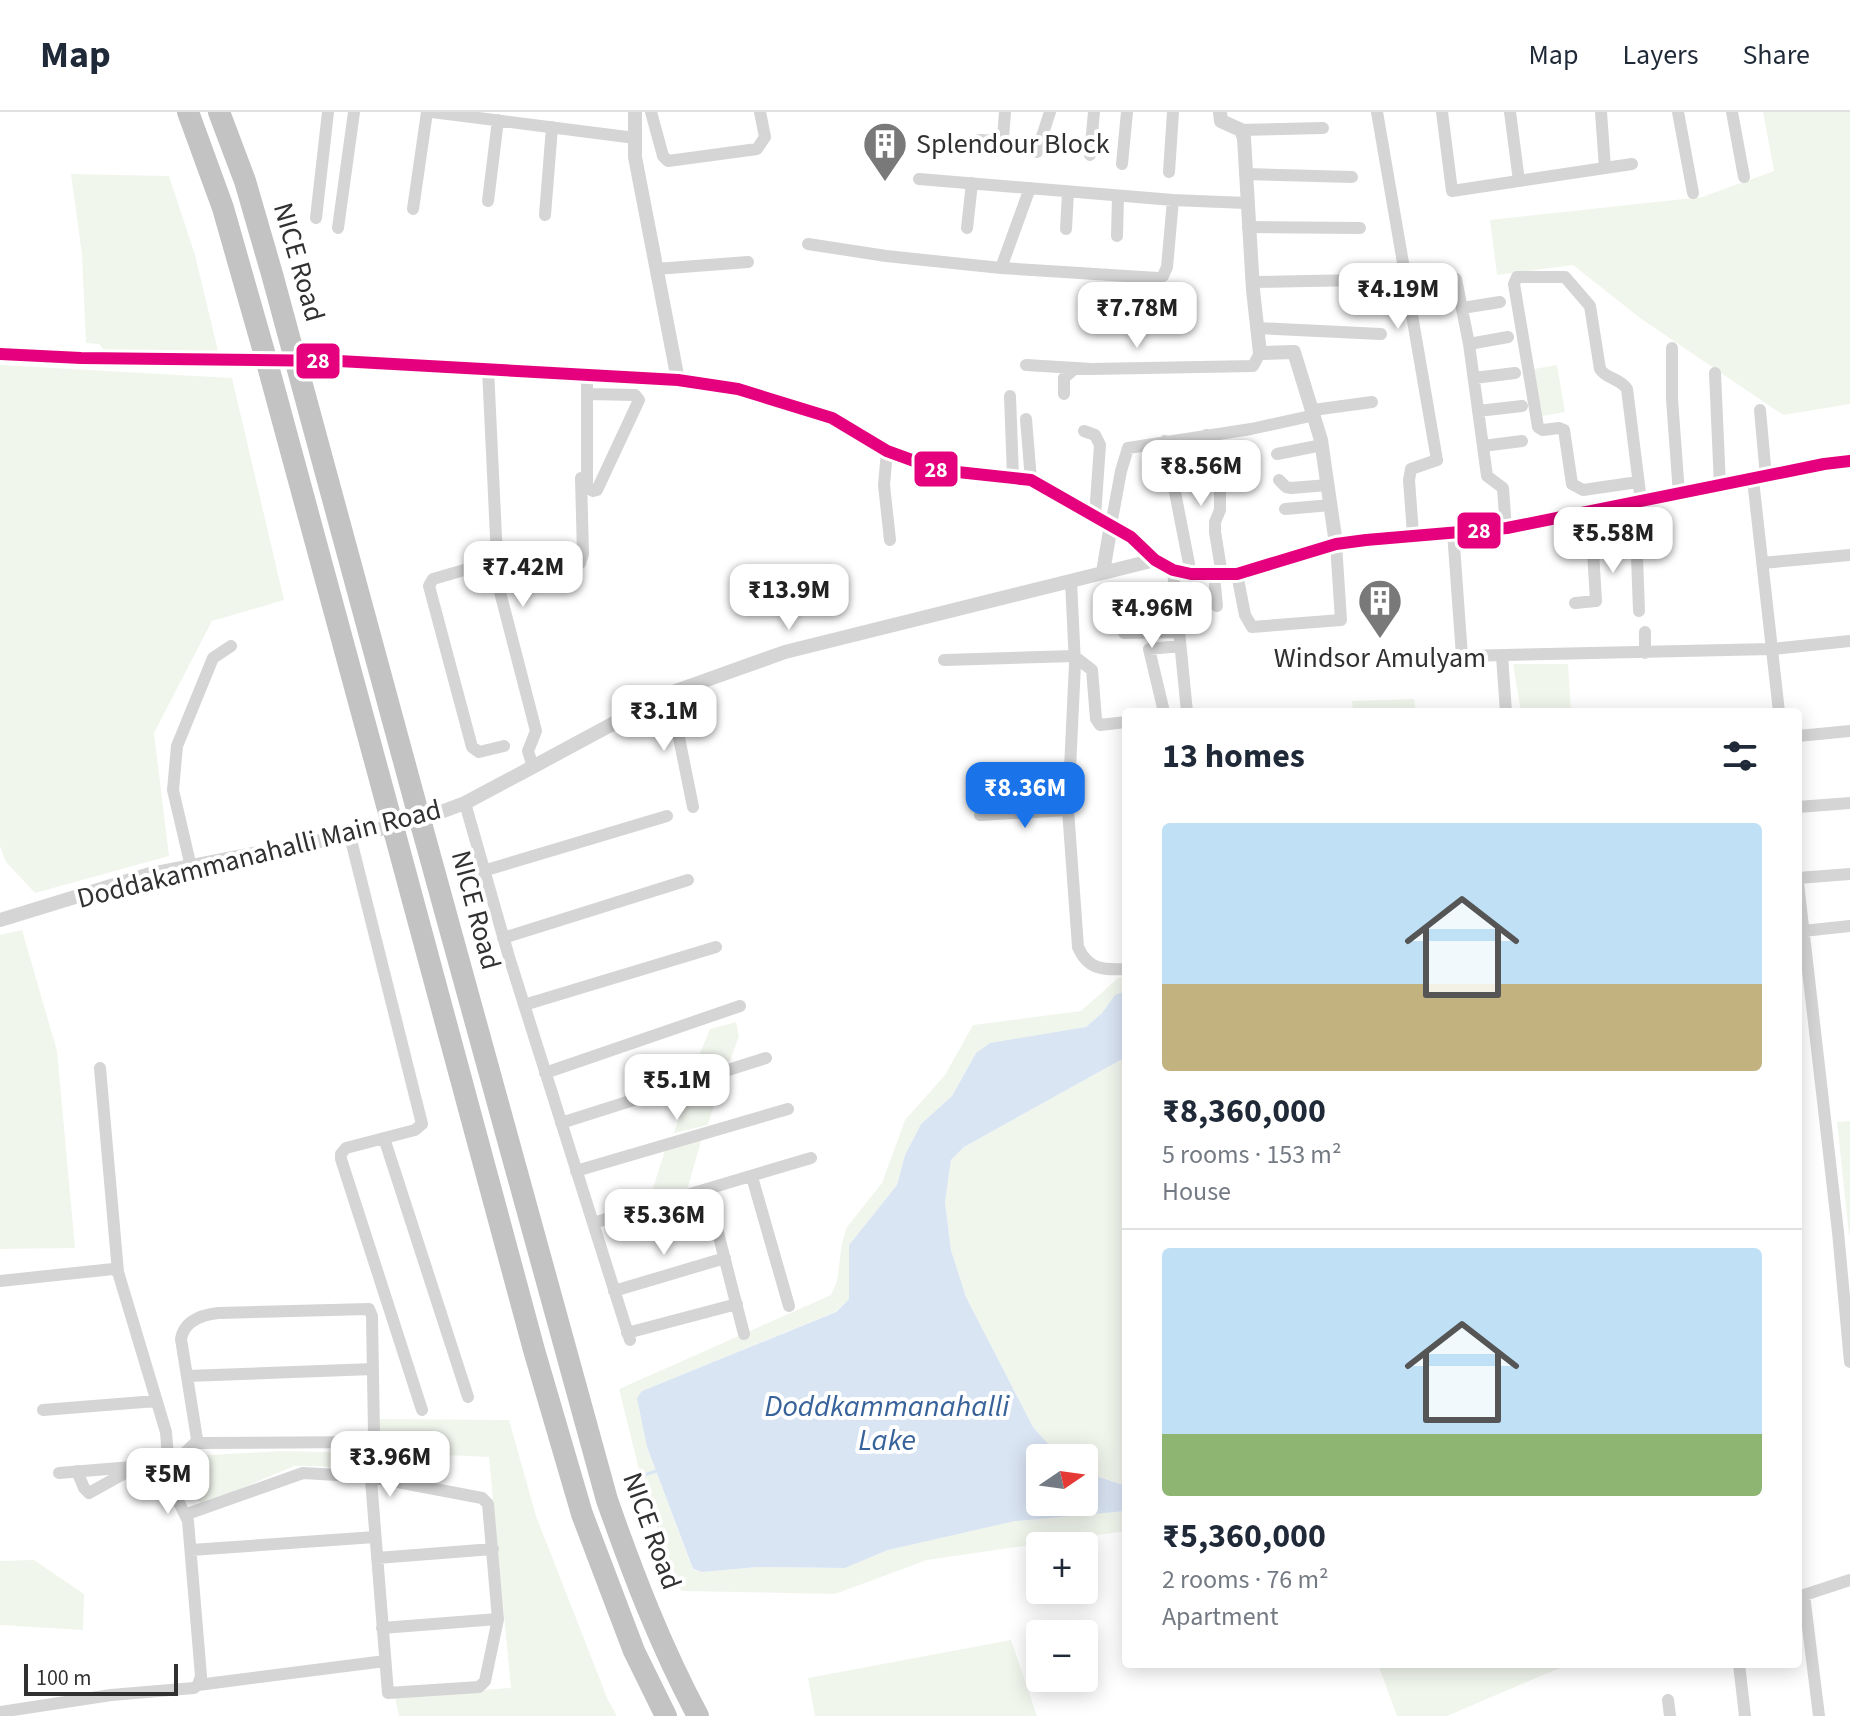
<!DOCTYPE html>
<html lang="en">
<head>
<meta charset="utf-8">
<style>
  body { margin:0; font-family:"Source Sans 3",sans-serif; background:#f2f2f3; color:#1f2937; height:100vh; display:flex; flex-direction:column; font-size:30px; white-space:nowrap }
  * { box-sizing:border-box; margin:0 }
  p { font-size:26px; color:#747a83 }
  .icon { flex:none; width:44px; height:44px; fill:none; stroke:currentColor; stroke-width:2; stroke-linecap:round; stroke-linejoin:round }
  .map { position:relative; flex:1; overflow:hidden }
  .drawer { position:absolute; left:1122px; top:596px; width:680px; height:960px; display:flex; flex-direction:column; background:#fff; border-radius:8px; box-shadow:0 4px 20px #0003 }
  .drawer>* { flex:none }
  .needle { width:52px; rotate:77deg }
  .fabs { position:absolute; left:1026px; top:1332px; display:grid; gap:16px }
  .fabs a { display:grid; place-items:center; width:72px; height:72px; border-radius:8px; background:#fff; box-shadow:0 4px 20px #0003; font-size:40px }
  .scale { position:absolute; left:24px; bottom:20px; width:154px; box-sizing:border-box; padding-left:8px; border:4px solid #313131; border-top:0; font-size:22px; line-height:28px; white-space:nowrap; color:#313131; -webkit-text-stroke:6px #fff; paint-order:stroke }
  .price { position:absolute; translate:-50% -68px; padding:0 18px; border-radius:16px; background:#fff; color:#222; font-size:26px; line-height:52px; filter:drop-shadow(0 2px 4px #0008) }
  .price::after { content:''; position:absolute; left:50%; top:48px; width:24px; height:18px; margin-left:-12px; background:inherit; clip-path:polygon(0 0,100% 0,50% 100%) }
  .price.on { background:#1a73e8; color:#fff }
  ul { padding:0; list-style:none }
  li { display:grid; align-content:center; gap:16px; height:424px; padding:0 40px }
  li+li { border-top:2px solid #e0e1e3 }
  li span { display:grid; place-items:center; height:248px; border-radius:8px; color:#555 }
  li>.icon { margin-inline-start:auto }
  span .icon { width:144px; height:144px; fill:#fffc; stroke-width:1 }
  li b { font-size:34px }
  h2 { display:flex; justify-content:space-between; align-items:center; height:96px; padding:0 40px; font-size:34px }
  header { display:flex; align-items:center; gap:48px; box-sizing:border-box; height:112px; padding:0 40px; background:#fff; border-bottom:2px solid #e0e1e3 }
  header strong { font-size:38px }
  nav { display:flex; gap:44px; margin-inline-start:auto; font-size:28px }
  .map>svg:first-child { display:block }
</style>
</head>
<body>
<header>
<strong>Map</strong>
<nav><a>Map</a><a>Layers</a><a>Share</a></nav>
</header>
<div class="map">
<svg width="1850" height="1604" viewBox="0 0 1850 1604">
  <rect width="100%" height="100%" fill="#fff"/>
  <path fill="#f1f6ed" d="M 1763,0 L 1850,0 L 1850,292 L 1783,303 L 1640,206 L 1573,153 L 1497,163 L 1490,108 L 1702,85 L 1774,59 Z
    M 71,62 L 169,64 L 195,143 L 219,243 L 108,243 L 99,232 L 86,231 L 82,143 Z
    M 0,253 L 232,266 L 284,488 L 212,509 L 154,621 L 169,744 L 35,781 L 6,750 L 0,734 Z
    M 1557,253 L 1565,300 L 1542,304 L 1534,257 Z
    M 1513,552 L 1568,552 L 1571,600 L 1521,600 Z
    M 1414,587 L 1416,600 L 1353,600 L 1352,589 Z
    M 22,818 L 57,939 L 75,1136 L 0,1137 L 0,823 Z
    M 1126,865 L 1126,879 L 1115,883 L 1102,901 L 1086,915 L 976,941 L 952,984 L 921,1012 L 905,1043 L 897,1073 L 849,1133 L 849,1187 L 835,1200 L 642,1279 L 647,1335 L 693,1458 L 702,1460 L 758,1455 L 845,1456 L 888,1438 L 1015,1408 L 1126,1399 L 1126,1419 L 927,1448 L 835,1482 L 681,1479 L 646,1386 L 619,1277 L 831,1183 L 837,1169 L 842,1131 L 847,1115 L 882,1071 L 905,1008 L 945,963 L 973,913 L 1081,899 L 1118,866 Z
    M 736,910 L 739,924 L 730,949 L 693,958 L 710,917 Z
    M 1126,945 L 1126,1374 L 1084,1360 L 1084,1346 L 1061,1346 L 1033,1315 L 966,1185 L 951,1138 L 945,1090 L 951,1048 L 964,1035 Z
    M 722,965 L 708,1013 L 674,1021 L 688,976 Z
    M 1850,1009 L 1850,1123 L 1849,1123 L 1837,1010 Z
    M 702,1026 L 687,1078 L 649,1089 L 665,1038 Z
    M 379,1307 L 509,1308 L 536,1404 L 608,1588 L 617,1604 L 399,1604 L 395,1584 L 511,1576 L 489,1345 L 378,1340 Z
    M 282,1339 L 364,1341 L 365,1359 L 320,1354 L 294,1354 L 205,1392 L 181,1382 L 175,1373 L 178,1357 L 191,1344 Z
    M 34,1448 L 84,1482 L 83,1518 L 0,1513 L 0,1449 Z
    M 1011,1528 L 1037,1604 L 815,1604 L 808,1566 Z
    M 1378,1552 L 1569,1552 L 1447,1604 L 1397,1604 Z"/>
  <path fill="#dae5f4" d="M 1126,879 L 1126,945 L 964,1035 L 951,1048 L 945,1090 L 951,1138 L 966,1185 L 1033,1315 L 1061,1346 L 1040,1346 L 1040,1390 L 1084,1390 L 1084,1360 L 1126,1374 L 1126,1399 L 1015,1409 L 888,1438 L 845,1456 L 758,1455 L 702,1460 L 693,1457 L 647,1335 L 637,1286 L 642,1279 L 836,1200 L 849,1187 L 849,1133 L 897,1073 L 905,1043 L 921,1012 L 952,984 L 976,941 L 990,931 L 1086,915 L 1102,901 L 1115,883 Z"/>
  <g fill="none" stroke-linecap="round" stroke-linejoin="round">
    <path stroke="#dae5f4" stroke-width="3" d="M 622,1371 L 656,1359"/>
    <path stroke="#d6d6d6" stroke-width="14" stroke-dasharray="14 7" stroke-linecap="butt" d="M 223,247 L 339,249"/>
    <path stroke="#d5d5d5" stroke-width="12" d="M 432,0 L 635,26
      M 651,0 L 663,44 L 668,49 L 757,37 L 765,25 L 760,0
      M 1377,0 L 1437,348 L 1411,357 L 1409,368 L 1413,422
      M 1442,0 L 1452,79 L 1605,56 L 1601,0
      M 1510,0 L 1519,69
      M 1678,0 L 1693,81
      M 1732,0 L 1744,65
      M 1241,18 L 1323,16
      M 979,28 L 999,29 L 1003,26 L 1005,0
      M 1037,40 L 1050,0
      M 1090,43 L 1094,0
      M 1122,52 L 1127,0
      M 1605,56 L 1632,52
      M 1169,60 L 1173,0
      M 1245,62 L 1352,65
      M 919,67 L 1173,88 L 1246,91
      M 488,89 L 498,8
      M 413,97 L 427,0
      M 545,103 L 552,15
      M 316,106 L 328,0
      M 1248,115 L 1360,116
      M 338,116 L 354,0
      M 967,116 L 972,71
      M 1066,117 L 1068,80
      M 1117,124 L 1118,84
      M 808,132 L 886,144 L 1001,156 L 1030,76
      M 1001,156 L 1158,166 L 1163,164 L 1167,155 L 1173,88
      M 656,157 L 748,150
      M 1456,167 L 1469,232 L 1487,364 L 1503,376 L 1506,417
      M 1252,170 L 1360,168
      M 1462,196 L 1500,190
      M 1257,216 L 1381,222
      M 1469,232 L 1508,225
      M 1672,236 L 1672,287 L 1679,382
      M 1026,253 L 1092,257 L 1253,254 L 1260,241
      M 488,257 L 497,446 L 502,453 L 506,453
      M 1715,261 L 1720,374
      M 587,263 L 587,375 L 593,379 L 597,378 L 639,288 L 635,283 L 587,282
      M 1474,266 L 1515,261
      M 1064,282 L 1064,266 L 1074,257
      M 1010,284 L 1013,365
      M 1313,298 L 1372,290
      M 1760,298 L 1766,365
      M 1478,299 L 1522,294
      M 1026,307 L 1031,368
      M 1084,319 L 1095,323 L 1100,333 L 1095,404
      M 1206,323 L 1220,378 L 1220,398 L 1215,410 L 1215,420 L 1222,463
      M 1165,329 L 1191,462
      M 1483,334 L 1522,329
      M 887,339 L 884,373 L 890,428
      M 1277,342 L 1322,333
      M 1279,368 L 1286,375 L 1291,376 L 1328,373
      M 1753,368 L 1779,600
      M 1638,370 L 1583,378 L 1572,372 L 1564,318 L 1559,316 L 1543,318 L 1538,315 L 1514,172 L 1517,165 L 1565,165 L 1590,194 L 1600,257 C 1606,267 1620,266 1627,277 L 1641,389
      M 1635,390 L 1639,499
      M 1285,397 L 1331,393
      M 1111,413 L 1121,359 L 1128,336 L 1251,317 L 1315,303
      M 1453,420 L 1462,544 L 1772,537 L 1850,529
      M 1762,451 L 1850,443
      M 528,454 L 580,451 L 583,442 L 581,366
      M 1173,458 L 1187,600
      M 1237,462 L 1245,503 L 1252,515 L 1341,508 L 1336,432
      M 1214,463 L 1217,494
      M 1071,469 L 1075,552 L 1068,698 L 1078,835 C 1088,858 1103,858 1126,857
      M 1575,491 L 1596,489 L 1591,406 L 1587,400
      M 1645,520 L 1645,541
      M 1124,521 L 1179,520
      M 1502,544 L 1506,600
      M 944,548 L 1074,544 L 1092,558 L 1096,607 L 1100,613 L 1126,610
      M 670,581 L 693,695
      M 1164,600 L 1149,537 L 1180,534
      M 1798,624 L 1850,619
      M 504,634 L 479,640 L 472,635 L 429,474 L 433,467 L 485,452 L 489,452 L 494,457 L 536,619 L 528,639 L 533,655
      M 465,691 L 509,845 L 630,1228
      M 1798,695 L 1850,691
      M 980,703 L 1068,698
      M 350,724 L 422,1012 L 415,1018 L 346,1036 L 341,1042 L 341,1047 L 422,1298
      M 191,755 L 173,678 L 177,634 L 213,546 L 231,534
      M 483,759 L 667,704
      M 1798,766 L 1850,762
      M 1798,771 L 1838,1120 L 1850,1250
      M 1803,819 L 1850,814
      M 503,826 L 688,768
      M 524,893 L 716,835
      M 100,956 L 118,1160
      M 545,961 L 740,894
      M 561,1011 L 766,946
      M 384,1026 L 468,1285
      M 576,1059 L 788,997
      M 752,1065 L 789,1194
      M 707,1078 L 744,1222
      M 593,1111 L 811,1046
      M 0,1169 L 113,1157 L 118,1160 L 166,1320 L 170,1372 L 188,1409 L 201,1564 L 198,1573 L 194,1576 L 111,1583 L 0,1600
      M 614,1179 L 725,1146
      M 627,1221 L 737,1192
      M 187,1264 L 373,1257
      M 43,1298 L 156,1289
      M 195,1331 L 368,1330
      M 168,1357 L 195,1331 L 197,1327 L 181,1227 C 184,1209 201,1203 218,1201 L 369,1197 L 372,1204 L 374,1322 L 368,1330 L 388,1581 L 479,1575 L 485,1569 L 498,1507 L 488,1392 L 482,1386 L 371,1365 L 303,1361 L 187,1402
      M 77,1359 L 84,1376 L 89,1381 L 134,1356
      M 59,1361 L 168,1352
      M 191,1438 L 375,1425
      M 377,1446 L 493,1437
      M 1804,1483 L 1819,1604
      M 1798,1485 L 1850,1468
      M 382,1516 L 498,1507
      M 1739,1552 L 1745,1604
      M 198,1573 L 385,1549
      M 1668,1588 L 1670,1604"/>
    <path stroke="#d5d5d5" stroke-width="14" d="M 635,0 L 635,45 L 678,268
      M 1220,0 L 1221,9 L 1241,18 L 1244,26 L 1253,178 L 1260,241 L 1294,240 L 1321,328 L 1336,432
      M 0,242 L 81,246 L 223,247
      M 339,249 L 678,268 L 738,277 L 832,306 L 887,339 L 939,358 L 1031,368 L 1131,425 L 1155,448 L 1173,458 L 1191,462 L 1237,462 L 1336,432 L 1366,428 L 1507,416 L 1824,352 L 1850,349
      M 1103,460 L 1111,413
      M 0,808 L 150,762 L 377,718 L 438,701 L 465,691 L 527,658 L 670,581 L 785,540 L 1155,448"/>
    <path stroke="#c3c3c3" stroke-width="22" d="M 188,0 L 223,96 L 268,254 L 391,708
      M 219,0 L 245,69 L 272,162 L 418,701
      M 422,715 L 607,1388 C 633,1462 661,1535 698,1604
      M 395,722 L 534,1238 L 582,1402 L 634,1539 L 666,1604"/>
    <path stroke="#c3c3c3" stroke-width="22" d="M 418,701 L 422,715
      M 391,708 L 395,722"/>
    <g stroke="#fff" stroke-width="18">
      <path id="bus-1" d="M 0,242 L 81,246 L 339,249 L 678,268 L 738,277 L 832,306 L 887,339 L 939,358 L 1031,368 L 1131,425 L 1155,448 L 1173,458 L 1191,462 L 1237,462 L 1336,432 L 1366,428 L 1507,416 L 1824,352 L 1850,349"/>
    </g>
    <use href="#bus-1" stroke="#e5007d" stroke-width="12"/>
  </g>
  <defs>
    <g id="building-pin" transform="scale(2.3)"><path d="M0 17L-7.5 6A9.5 9.5 0 1 1 7.5 6Z" fill="#797979" stroke="#fff"/><path d="M-4-6H4V6H1V3H-1V6H-4ZM-2.5-4.3h1.7v1.8h-1.7ZM.8-4.3h1.7v1.8H.8ZM-2.5-1h1.7V.8h-1.7ZM.8-1h1.7V.8H.8Z" fill="#fff"/></g>
  </defs>
  <g fill-rule="evenodd">
    <use href="#building-pin" x="885" y="32"/>
    <use href="#building-pin" x="1380" y="489"/>
  </g>
  <g text-anchor="middle" dominant-baseline="central" stroke-width="8" stroke-linejoin="round" paint-order="stroke">
    <g font-size="28" fill="#313131" stroke="#fff" text-anchor="start">
      <text x="916" y="32">Splendour Block</text>
      <text x="1380" y="546" text-anchor="middle">Windsor Amulyam</text>
    </g>
    <g font-size="28" fill="#313131" stroke="#fff">
      <text transform="translate(299 150) rotate(74)">NICE Road</text>
      <text transform="translate(259 742) rotate(-14)">Doddakammanahalli Main Road</text>
      <text transform="translate(476 798) rotate(75)">NICE Road</text>
      <text transform="translate(652 1419) rotate(70)">NICE Road</text>
    </g>
    <g font-size="30" font-style="italic" fill="#38639a" stroke="#fff">
      <text x="887" y="1294">Doddkammanahalli<tspan x="887" dy="34">Lake</tspan></text>
    </g>
  </g>
  <g stroke="#fff" stroke-width="3">
    <rect x="295" y="230" width="46" height="38" rx="8" fill="#e5007d"/>
    <rect x="913" y="338" width="46" height="38" rx="8" fill="#e5007d"/>
    <rect x="1456" y="399" width="46" height="39" rx="8" fill="#e5007d"/>
  </g>
  <g font-size="22" text-anchor="middle" font-weight="bold" fill="#fff">
    <text x="318" y="256">28</text>
    <text x="936" y="365">28</text>
    <text x="1479" y="426">28</text>
  </g>
</svg>
<div class="fabs">
<a><svg class="needle" viewBox="-14 -14 28 28"><path d="M0-13l5 13h-10z" fill="#e53935"/><path d="M0 13l5-13h-10z" fill="#747a83"/></svg></a>
<a>+</a>
<a>−</a>
</div>
<div class="scale">100 m</div>
<b class="price" style="left:1398px;top:219px">₹4.19M</b>
<b class="price" style="left:1137px;top:238px">₹7.78M</b>
<b class="price" style="left:1201px;top:396px">₹8.56M</b>
<b class="price" style="left:1613px;top:463px">₹5.58M</b>
<b class="price" style="left:523px;top:497px">₹7.42M</b>
<b class="price" style="left:789px;top:520px">₹13.9M</b>
<b class="price" style="left:1152px;top:538px">₹4.96M</b>
<b class="price" style="left:664px;top:641px">₹3.1M</b>
<b class="price on" style="left:1025px;top:718px">₹8.36M</b>
<b class="price" style="left:677px;top:1010px">₹5.1M</b>
<b class="price" style="left:664px;top:1145px">₹5.36M</b>
<b class="price" style="left:390px;top:1387px">₹3.96M</b>
<b class="price" style="left:168px;top:1404px">₹5M</b>
<section class="drawer">
<h2>13 homes<svg class="icon" aria-label="filters" viewBox="0 0 24 24"><path d="M4 7h16M4 17h16"/><circle cx="9" cy="7" r="2"/><circle cx="15" cy="17" r="2"/></svg></h2>
<ul>
<li><span style="background:linear-gradient(#bfe0f5 65%,#c2b280 0)"><svg class="icon" aria-label="home" viewBox="0 0 24 24"><path d="M3 11l9-7 9 7M6 9v11h12V9"/></svg></span><div><b>₹8,360,000</b><p>5 rooms · 153 m²</p><p>House</p></div></li>
<li><span style="background:linear-gradient(#bfe0f5 75%,#8fb573 0)"><svg class="icon" aria-label="home" viewBox="0 0 24 24"><path d="M3 11l9-7 9 7M6 9v11h12V9"/></svg></span><div><b>₹5,360,000</b><p>2 rooms · 76 m²</p><p>Apartment</p></div></li>
</ul>
</section>
</div>
</body>
</html>
